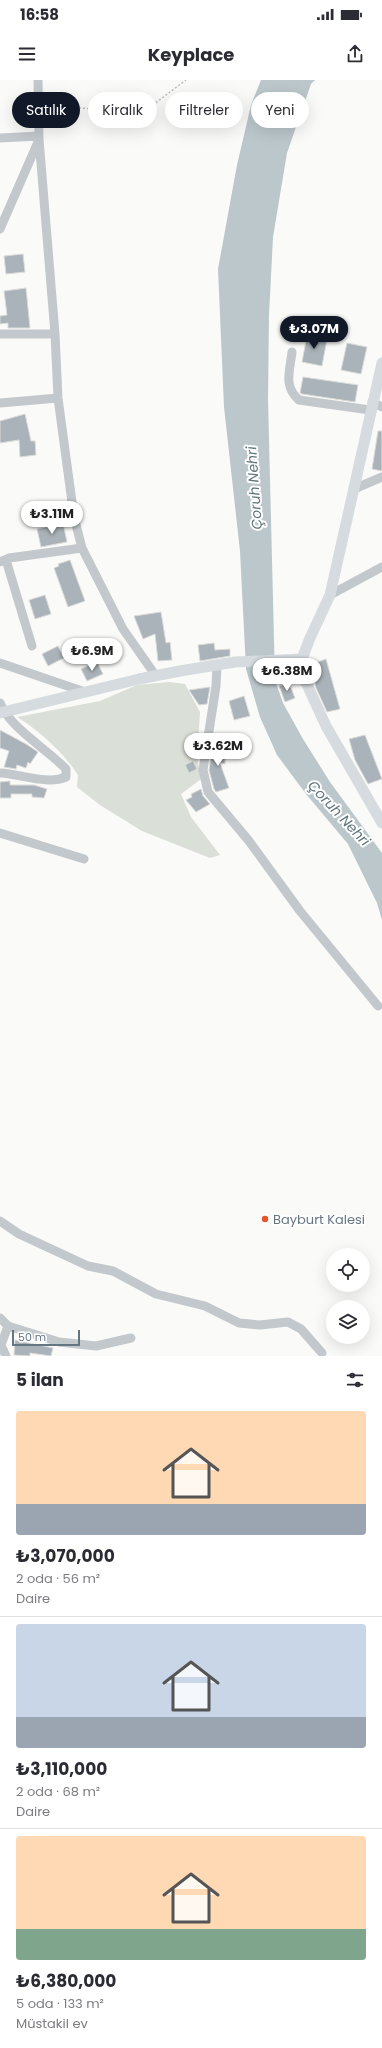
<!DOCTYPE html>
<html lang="tr">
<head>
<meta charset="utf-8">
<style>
  body { margin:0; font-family:Poppins,sans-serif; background:#f7f7f7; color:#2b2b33; height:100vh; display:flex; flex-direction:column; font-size:15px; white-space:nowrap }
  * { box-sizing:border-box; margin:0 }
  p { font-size:13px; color:#7c7c81 }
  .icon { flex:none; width:22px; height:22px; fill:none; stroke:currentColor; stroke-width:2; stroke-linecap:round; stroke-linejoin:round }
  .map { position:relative; height:1276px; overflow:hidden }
  .sheet { display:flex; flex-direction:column; background:#fff; flex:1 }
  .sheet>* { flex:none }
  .top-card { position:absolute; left:12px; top:12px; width:358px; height:36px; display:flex; gap:8px }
  .buttons { position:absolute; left:326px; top:1168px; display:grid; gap:8px }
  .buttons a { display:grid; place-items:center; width:44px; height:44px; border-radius:50%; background:#fff; box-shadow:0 4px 16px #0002; font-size:20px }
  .scale { position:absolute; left:12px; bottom:10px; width:68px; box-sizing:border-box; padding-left:4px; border:2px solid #657683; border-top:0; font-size:11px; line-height:14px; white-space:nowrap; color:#657683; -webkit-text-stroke:3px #fff; paint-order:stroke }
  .price { position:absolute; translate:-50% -34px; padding:0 9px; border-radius:14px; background:#fff; color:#222; font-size:13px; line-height:26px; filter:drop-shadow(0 1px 2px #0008) }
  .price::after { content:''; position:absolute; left:50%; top:24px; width:12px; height:9px; margin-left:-6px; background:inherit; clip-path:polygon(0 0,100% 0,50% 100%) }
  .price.current { background:#111827; color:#fff }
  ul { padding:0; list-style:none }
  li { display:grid; align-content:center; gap:8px; height:212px; padding:0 16px }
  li+li { border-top:1px solid #e1e1e2 }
  li span { display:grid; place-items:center; height:124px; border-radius:4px; color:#555 }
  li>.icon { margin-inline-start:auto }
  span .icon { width:72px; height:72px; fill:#fffc; stroke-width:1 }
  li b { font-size:17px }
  h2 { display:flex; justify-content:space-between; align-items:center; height:48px; padding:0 16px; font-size:17px }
  .pill { padding:0 14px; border-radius:18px; background:#fff; box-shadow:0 4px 16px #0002; font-size:14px; line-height:36px }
  .pill.current { background:#111827; color:#fff }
  .status { display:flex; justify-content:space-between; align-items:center; height:28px; padding:0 20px; background:#fff; direction:ltr }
  .status svg { height:11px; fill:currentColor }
  header { display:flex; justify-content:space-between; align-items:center; height:52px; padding:0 16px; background:#fff; font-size:18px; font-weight:700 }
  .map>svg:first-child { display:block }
</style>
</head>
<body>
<div class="status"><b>16:58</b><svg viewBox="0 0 49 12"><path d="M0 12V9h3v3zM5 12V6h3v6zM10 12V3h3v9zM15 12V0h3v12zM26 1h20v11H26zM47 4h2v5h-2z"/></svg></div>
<header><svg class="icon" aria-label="menu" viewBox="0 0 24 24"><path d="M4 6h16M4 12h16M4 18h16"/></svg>Keyplace<svg class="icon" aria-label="share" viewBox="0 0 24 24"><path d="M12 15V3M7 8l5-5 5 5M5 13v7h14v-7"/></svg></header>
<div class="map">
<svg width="382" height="1276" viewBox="0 0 382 1276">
  <rect width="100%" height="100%" fill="#fafaf8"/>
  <path fill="#dadfd7" d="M 169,602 L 185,604 L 200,632 L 197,678 L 201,699 L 181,714 L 191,737 L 220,775 L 210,778 L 142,751 L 100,725 L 77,707 L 78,695 C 62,671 41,652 17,637 L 100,621 L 137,605 Z"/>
  <path fill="#bbc7cb" d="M 261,0 L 315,0 L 311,4 L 287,73 L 273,157 L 269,235 L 268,319 L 275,600 L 283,623 L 303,659 L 330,702 L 382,773 L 382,840 L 377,823 L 348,764 L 306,714 L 277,675 L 260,637 L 246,589 L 240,471 L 224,327 L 218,189 L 237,85 L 251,25 Z"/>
  <path fill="#aab3b9" stroke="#dcdcda" d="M 23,174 L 25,192 L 6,194 L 4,176 Z
    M 26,208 L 30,248 L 8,248 L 8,243 L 0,244 L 0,236 L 7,235 L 4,211 Z
    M 307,255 L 327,259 L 322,286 L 302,282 Z
    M 347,263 L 367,267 L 361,294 L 341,290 Z
    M 303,297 L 358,305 L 355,322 L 302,314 L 300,313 Z
    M 25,334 L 31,361 L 35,361 L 36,375 L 20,377 L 19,360 L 0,363 L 0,341 Z
    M 378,351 L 382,351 L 382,391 L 372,389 Z
    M 63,443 L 67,462 L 41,467 L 37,449 Z
    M 70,480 L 85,521 L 68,527 L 54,488 L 59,486 L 58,484 Z
    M 45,515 L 51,534 L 35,539 L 29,520 Z
    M 161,532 L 166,563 L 170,562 L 172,580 L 158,581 L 155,554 L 143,559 L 134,536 Z
    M 214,563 L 215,570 L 230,569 L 230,576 L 200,581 L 198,565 Z
    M 58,566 L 64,578 L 48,586 L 42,574 Z
    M 326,579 L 340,629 L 327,632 L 316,608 L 315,602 L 317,601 L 312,584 Z
    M 97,582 L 103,594 L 87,601 L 81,589 Z
    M 289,603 L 295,618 L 285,622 L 279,606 Z
    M 210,607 L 207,624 L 199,625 L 189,610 Z
    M 244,616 L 250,636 L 234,640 L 229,621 Z
    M 0,650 L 26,664 L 38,672 L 30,684 L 28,682 L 26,688 L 17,685 L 16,689 L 4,687 L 9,671 L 0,668 Z
    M 365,655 L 382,699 L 368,704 L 355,680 L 349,659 Z
    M 213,663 L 226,665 L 225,684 L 220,683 L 229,708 L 216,712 L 214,709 L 209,690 Z
    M 193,681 L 197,689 L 189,693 L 185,685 Z
    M 10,701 L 10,705 L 34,705 L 47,709 L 44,718 L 32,717 L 32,714 L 11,714 L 11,718 L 0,718 L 0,702 Z
    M 201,709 L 203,716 L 210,724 L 196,732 L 186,720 L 192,717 L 191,714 Z
    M 15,1260 L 53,1268 L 51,1276 L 30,1273 L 30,1276 L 14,1275 Z"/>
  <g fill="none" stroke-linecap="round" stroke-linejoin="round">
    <path stroke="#bbbfc2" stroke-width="1.5" stroke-dasharray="2 2" stroke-linecap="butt" d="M 47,26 L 97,29 L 120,33 L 146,30 L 186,0"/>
    <path stroke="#c3c8cc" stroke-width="9" d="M 38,0 L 39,59 L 55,254 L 58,318 L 74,437 L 82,468 L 123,549 L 156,596
      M 0,58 L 39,56
      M 0,149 L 38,62
      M 0,254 L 55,254
      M 292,272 C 290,291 283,306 299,320 L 370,330
      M 372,322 L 382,327
      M 0,323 L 58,318
      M 354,409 L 382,397
      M 6,480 L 32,566
      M 0,482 L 9,478 L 82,468
      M 330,515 L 382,487
      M 0,583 L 85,612
      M 217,585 L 216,606 L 203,690 L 208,712 L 249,761 L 300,831 L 378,926
      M 0,623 C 10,648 46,668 66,689 L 66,697 C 47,705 21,694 0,693
      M 0,753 L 84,779
      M 0,1141 L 19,1154 L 88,1186 L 113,1191 L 156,1214 L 205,1226 L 239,1243 L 260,1245 L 288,1242 L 301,1249 L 322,1273
      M 0,1238 L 8,1246 L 59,1262 L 96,1266 L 131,1258
      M 6,1276 L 1,1265 L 8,1246"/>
    <path stroke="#d6dbdf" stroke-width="11" d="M 382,283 L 330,515 L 310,558 L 302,579 L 304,598 L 326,646 L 382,743
      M 0,633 L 139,599 L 180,591 L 235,582 L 302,579"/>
  </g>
  <circle fill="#e4572e" stroke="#fff" stroke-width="1.5" cx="265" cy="1139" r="4"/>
  <g text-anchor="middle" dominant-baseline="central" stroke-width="4" stroke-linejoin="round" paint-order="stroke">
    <g font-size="13" fill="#657683" stroke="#fff" text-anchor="start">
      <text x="273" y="1139">Bayburt Kalesi</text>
    </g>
    <g font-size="14" font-style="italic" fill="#60757c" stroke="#fff">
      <text transform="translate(254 408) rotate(-94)">Çoruh Nehri</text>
      <text transform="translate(339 733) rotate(47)">Çoruh Nehri</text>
    </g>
  </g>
</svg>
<div class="buttons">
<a><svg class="icon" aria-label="locate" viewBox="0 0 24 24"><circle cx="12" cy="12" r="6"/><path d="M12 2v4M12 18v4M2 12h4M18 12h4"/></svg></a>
<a><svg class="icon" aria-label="layers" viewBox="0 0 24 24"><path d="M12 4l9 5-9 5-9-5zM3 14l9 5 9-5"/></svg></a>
</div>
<div class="scale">50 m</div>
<b class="price current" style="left:314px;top:270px">₺3.07M</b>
<b class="price" style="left:52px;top:455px">₺3.11M</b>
<b class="price" style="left:92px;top:592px">₺6.9M</b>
<b class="price" style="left:287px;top:612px">₺6.38M</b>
<b class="price" style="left:218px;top:687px">₺3.62M</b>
<div class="top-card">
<a class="pill current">Satılık</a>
<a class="pill">Kiralık</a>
<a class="pill">Filtreler</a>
<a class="pill">Yeni</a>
</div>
</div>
<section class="sheet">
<h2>5 ilan<svg class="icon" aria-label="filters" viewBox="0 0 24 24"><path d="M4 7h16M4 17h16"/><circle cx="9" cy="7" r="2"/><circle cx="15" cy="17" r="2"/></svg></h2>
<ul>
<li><span style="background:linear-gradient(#ffd9b3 75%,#9aa5b1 0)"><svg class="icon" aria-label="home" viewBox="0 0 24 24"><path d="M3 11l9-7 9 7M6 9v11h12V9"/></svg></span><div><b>₺3,070,000</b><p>2 oda · 56 m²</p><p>Daire</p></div></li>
<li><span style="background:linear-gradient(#c9d6e8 75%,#9aa5b1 0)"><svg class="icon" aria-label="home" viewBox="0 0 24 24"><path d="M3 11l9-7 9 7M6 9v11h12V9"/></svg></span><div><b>₺3,110,000</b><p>2 oda · 68 m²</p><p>Daire</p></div></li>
<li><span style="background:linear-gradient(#ffd9b3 75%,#7fa58c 0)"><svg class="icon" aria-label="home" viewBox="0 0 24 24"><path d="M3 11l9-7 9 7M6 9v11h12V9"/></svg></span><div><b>₺6,380,000</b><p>5 oda · 133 m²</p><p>Müstakil ev</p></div></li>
</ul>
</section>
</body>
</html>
